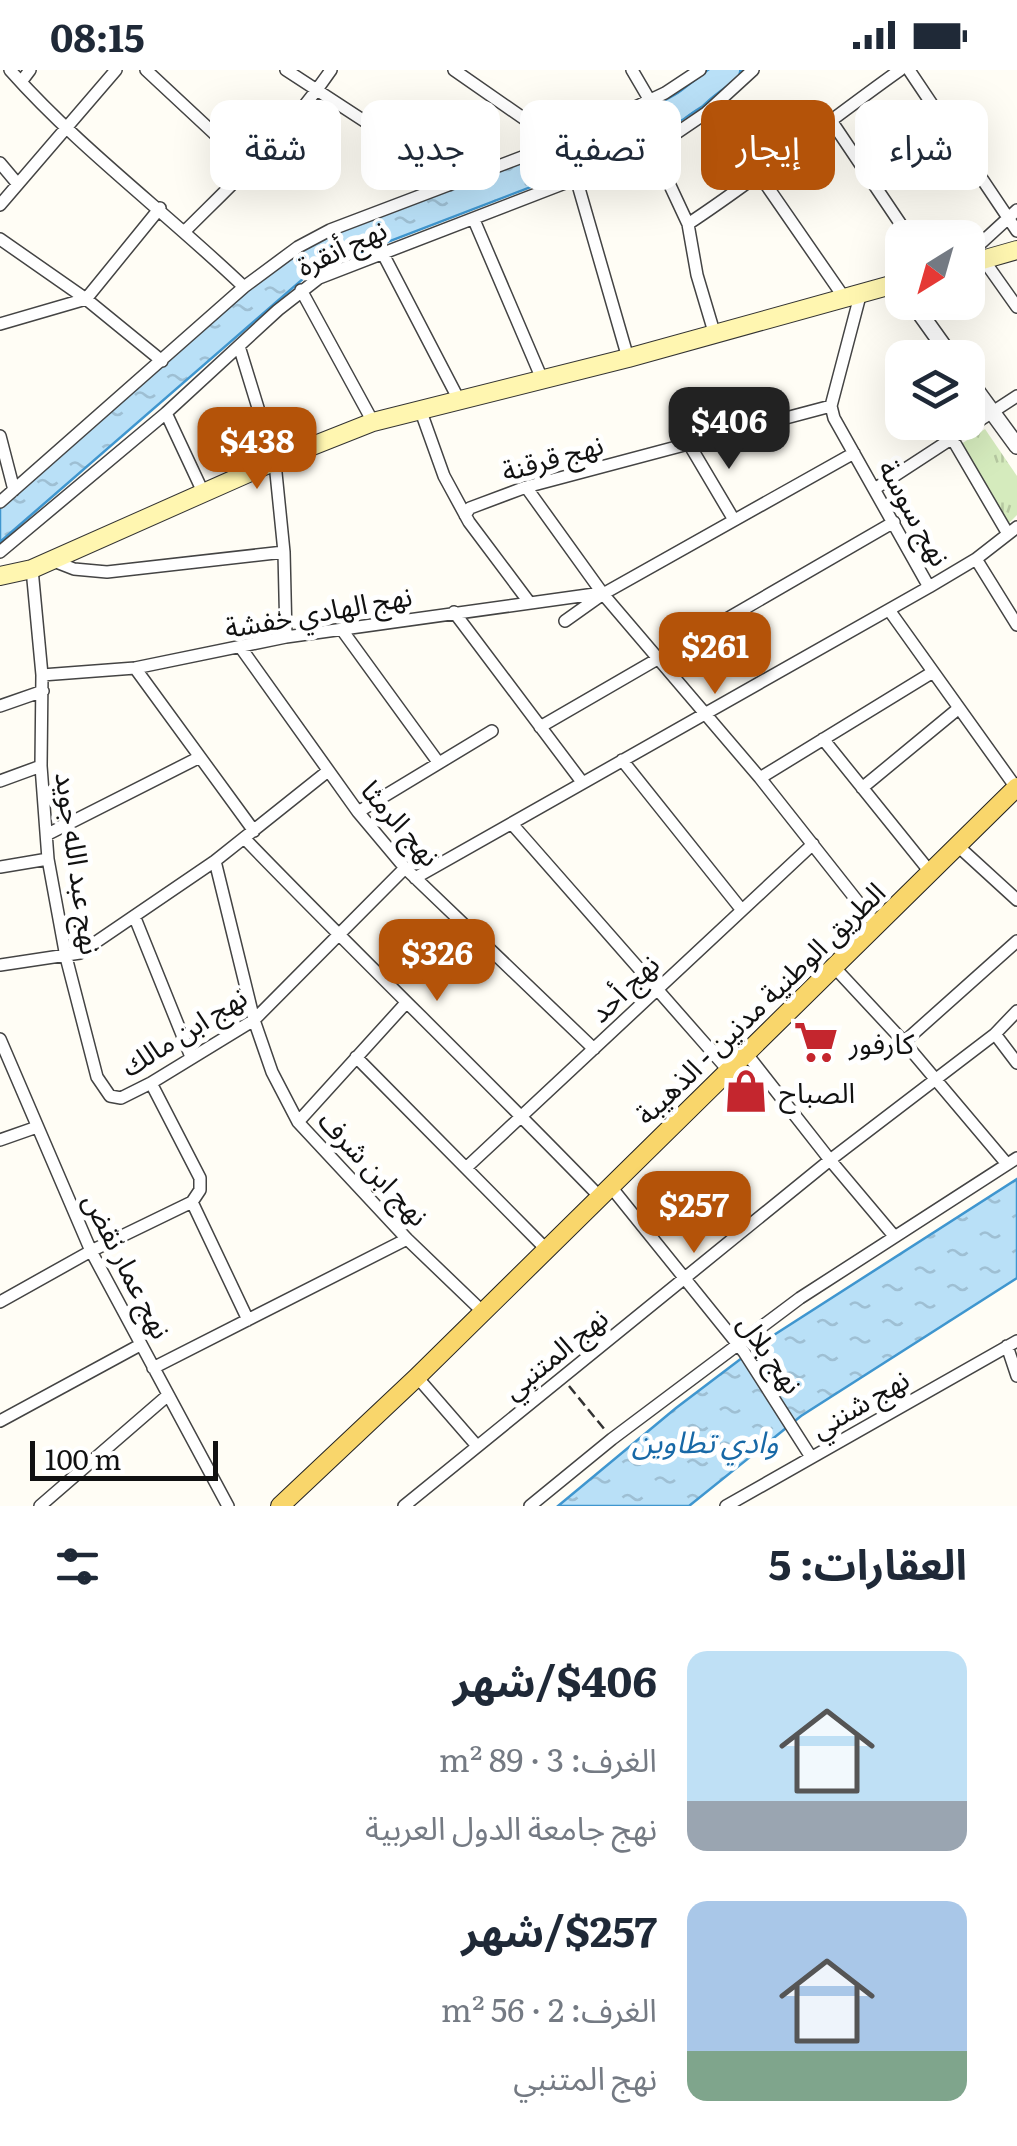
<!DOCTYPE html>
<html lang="ar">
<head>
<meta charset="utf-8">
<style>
  body { margin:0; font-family:Literata,"Noto Sans Arabic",serif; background:#f2f2f3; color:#1f2937; direction:rtl; height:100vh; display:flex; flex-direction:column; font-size:38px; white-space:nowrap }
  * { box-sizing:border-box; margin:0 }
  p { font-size:32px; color:#747a83 }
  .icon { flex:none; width:55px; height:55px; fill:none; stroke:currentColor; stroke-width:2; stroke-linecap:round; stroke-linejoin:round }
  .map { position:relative; height:1436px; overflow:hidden; direction:ltr }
  .side { display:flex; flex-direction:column; background:#fff; flex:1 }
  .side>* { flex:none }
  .top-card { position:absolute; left:30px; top:30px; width:958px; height:90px; direction:rtl; display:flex; gap:20px }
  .needle { width:65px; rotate:217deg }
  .fabs { position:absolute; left:885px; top:150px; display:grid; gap:20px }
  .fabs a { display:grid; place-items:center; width:100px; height:100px; border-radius:20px; background:#fff; box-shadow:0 10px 40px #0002; font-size:50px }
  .scale { position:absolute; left:30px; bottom:25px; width:188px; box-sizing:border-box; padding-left:10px; border:5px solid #111; border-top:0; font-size:28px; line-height:35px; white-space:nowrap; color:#111; -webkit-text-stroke:8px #fff; paint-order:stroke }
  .price { position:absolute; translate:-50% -85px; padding:0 22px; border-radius:20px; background:#b45309; color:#fff; font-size:32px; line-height:65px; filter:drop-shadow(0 2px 5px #0008) }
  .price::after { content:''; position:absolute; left:50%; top:60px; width:30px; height:22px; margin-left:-15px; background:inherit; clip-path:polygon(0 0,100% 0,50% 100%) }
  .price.on { background:#222; color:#fff }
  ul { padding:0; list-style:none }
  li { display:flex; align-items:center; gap:30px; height:250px; padding:0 50px }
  li span { display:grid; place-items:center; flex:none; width:280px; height:200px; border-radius:20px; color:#555 }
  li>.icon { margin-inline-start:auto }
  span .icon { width:120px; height:120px; fill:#fffc; stroke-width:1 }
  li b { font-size:42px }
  h2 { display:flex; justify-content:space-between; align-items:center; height:120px; padding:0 50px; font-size:42px }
  .tag { padding:0 35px; border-radius:20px; background:#fff; box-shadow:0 10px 40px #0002; font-size:35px; line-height:90px }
  .tag.on { background:#b45309; color:#fff }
  .status { display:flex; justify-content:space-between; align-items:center; height:70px; padding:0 50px; background:#fff; direction:ltr }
  .status svg { height:28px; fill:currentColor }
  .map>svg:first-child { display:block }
</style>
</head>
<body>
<div class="status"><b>08:15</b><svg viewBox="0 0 49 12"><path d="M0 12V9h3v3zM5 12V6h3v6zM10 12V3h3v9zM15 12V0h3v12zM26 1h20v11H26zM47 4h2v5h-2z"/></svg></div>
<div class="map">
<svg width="1017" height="1436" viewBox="0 0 1017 1436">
  <defs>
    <pattern id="grass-tufts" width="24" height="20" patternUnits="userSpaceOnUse" patternTransform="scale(2.5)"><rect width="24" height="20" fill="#d5ebbd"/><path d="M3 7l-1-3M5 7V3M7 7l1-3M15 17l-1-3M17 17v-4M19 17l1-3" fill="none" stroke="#b6c8a1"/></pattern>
    <pattern id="water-ripples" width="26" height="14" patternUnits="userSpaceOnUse" patternTransform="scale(2.5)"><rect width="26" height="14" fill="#b9e0f7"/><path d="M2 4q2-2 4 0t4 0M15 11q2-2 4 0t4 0" fill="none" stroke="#9ebfd3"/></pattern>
  </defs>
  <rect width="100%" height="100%" fill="#fffdf5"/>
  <path fill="url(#grass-tufts)" d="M 985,359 L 1017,406 L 1017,445 L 1007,455 L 961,374 Z"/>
  <path fill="url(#water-ripples)" stroke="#3f96cf" stroke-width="2.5" d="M 708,0 L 742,0 L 703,36 L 664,61 L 660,33 L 683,20 Z
    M 642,40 L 646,69 L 596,92 L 312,201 L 0,472 L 0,436 L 272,200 L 318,168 L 564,77 Z
    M 1017,1109 L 1017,1208 L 801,1346 L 689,1436 L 558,1436 L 676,1338 L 763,1272 Z"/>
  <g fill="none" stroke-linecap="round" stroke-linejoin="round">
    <path stroke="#b9e0f7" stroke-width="22" d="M 616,67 L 677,39 L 728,0"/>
    <g stroke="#444" stroke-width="14">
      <path id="minor" d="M 10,0 C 79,78 168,144 244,217
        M 146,0 L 249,96
        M 286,0 L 398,73 L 449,115
        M 454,0 L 559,73
        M 632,0 L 649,29 L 653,79 L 688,154 L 697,205 L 714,262
        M 909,0 L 1017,161
        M 21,12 L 30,0
        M 830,49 L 910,168
        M 0,93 L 16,112
        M 760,106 L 843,226
        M 576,108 L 628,288
        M 0,135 L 116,0
        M 474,150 L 542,309
        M 688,154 C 761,106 828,51 900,0
        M 185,161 C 236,110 291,59 331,0
        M 0,169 L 86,229 L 162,291
        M 382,182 L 459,330
        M 968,185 L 1017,140
        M 983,189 L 1017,237
        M 301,220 L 373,352
        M 861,222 L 831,336 L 834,348 L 929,517
        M 0,254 L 86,229 L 160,138
        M 239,276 L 275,393 L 284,482 L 286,567
        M 420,339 L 444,406 L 469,452 L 529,532
        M 166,343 L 203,422
        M 0,366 L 14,420
        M 953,370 L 1008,464
        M 689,374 L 734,450
        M 526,417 L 603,524 L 760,708 L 877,856
        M 876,418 L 1017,326
        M 0,432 L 244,217 L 298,177 L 330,160 L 559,73 L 665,23 L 700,0
        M 465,445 L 470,438 L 526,417 L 831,336
        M 0,482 L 166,343 L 278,240 L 319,208 L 653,79 L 706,43 L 753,0
        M 976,489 L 1017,555
        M 51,490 L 74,499 L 107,502 L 284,482
        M 32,499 L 42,605 L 41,696 L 48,789 L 66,887 L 97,1007 L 110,1026 L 121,1028 L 151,1013 L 254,950 L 405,798
        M 889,540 L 1017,719
        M 454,542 L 582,712
        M 565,551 L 603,524 L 854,383
        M 342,560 L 438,692
        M 241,578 L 358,742 L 405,798 L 594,979
        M 135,598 L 254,761
        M 42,605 L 135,598 L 286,567 L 602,523
        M 0,636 L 43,621
        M 540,657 L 894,452
        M 823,669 L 931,803
        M 622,690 L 741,839
        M 760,708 L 933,602
        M 0,711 L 41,696
        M 862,718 L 959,638
        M 358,742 L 492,661
        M 512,754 L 728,1000
        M 48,764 L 200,687
        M 245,769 C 362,890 483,1006 600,1127
        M 959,777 L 1017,830
        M 215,791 L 254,950 L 272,1002 L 298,1052 L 407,1169 L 483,1242
        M 0,797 L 48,789
        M 415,808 L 929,517 L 976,489 L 1017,457
        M 135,848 L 191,987
        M 0,895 L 80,883 L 215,791 L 328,701
        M 835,898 L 904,972 L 1007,1094
        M 995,964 L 1017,993
        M 0,969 L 91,1181 L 228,1436
        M 904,972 L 1017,871
        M 746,983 L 830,1090 L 894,1166
        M 356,987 L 547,1180
        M 298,1052 L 406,933
        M 0,1070 L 37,1057
        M 467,1097 L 813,774
        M 611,1117 L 744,1282 L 811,1387
        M 192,1132 L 248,1250
        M 0,1232 L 91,1181 L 192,1132 L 200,1120 L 200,1108 L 151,1013
        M 1007,1276 L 1017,1306
        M 153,1298 L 407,1169
        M 417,1307 L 477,1376
        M 0,1351 L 140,1275
        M 40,1436 L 167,1326
        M 404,1436 L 830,1090 L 995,964 L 1017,941
        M 530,1436 L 612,1369 L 800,1228 L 1017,1088
        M 726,1436 L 1017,1271"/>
    </g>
    <g stroke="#444" stroke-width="18">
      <path id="tertiary" d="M 912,232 L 952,288
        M 968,309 L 1017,376"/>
    </g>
    <g stroke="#333" stroke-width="20">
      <path id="secondary" d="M 968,194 L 1017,180
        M 0,506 L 32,499 L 282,388 L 373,352 L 628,288 L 902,212"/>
    </g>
    <g stroke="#222" stroke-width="20">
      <path id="primary" d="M 280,1436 L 417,1307 L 1017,717"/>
    </g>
    <path stroke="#333" stroke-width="2.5" stroke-dasharray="10 5" stroke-linecap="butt" d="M 569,1316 L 605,1360"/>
    <use href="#minor" stroke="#fff" stroke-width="11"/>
    <use href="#tertiary" stroke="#fff" stroke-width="15"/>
    <use href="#secondary" stroke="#fff6b0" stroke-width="18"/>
    <use href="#primary" stroke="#f9d66b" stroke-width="18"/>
  </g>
  <defs>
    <g id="supermarket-bare" transform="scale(3.45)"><path d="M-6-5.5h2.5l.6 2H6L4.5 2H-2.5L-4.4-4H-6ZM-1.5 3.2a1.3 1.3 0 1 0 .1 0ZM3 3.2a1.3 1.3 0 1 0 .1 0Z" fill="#c4262e" stroke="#fff" stroke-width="2.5" paint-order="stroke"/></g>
    <g id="shop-bare" transform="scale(3.45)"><path d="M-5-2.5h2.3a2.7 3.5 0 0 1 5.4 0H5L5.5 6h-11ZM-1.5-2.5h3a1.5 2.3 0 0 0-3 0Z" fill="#c4262e" stroke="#fff" stroke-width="2.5" paint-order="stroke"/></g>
  </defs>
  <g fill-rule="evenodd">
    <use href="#supermarket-bare" x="816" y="972"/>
    <use href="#shop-bare" x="746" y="1021"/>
  </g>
  <g text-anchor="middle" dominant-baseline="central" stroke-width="10" stroke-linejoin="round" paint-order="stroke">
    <g font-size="28" fill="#111" stroke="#fff">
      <text transform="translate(341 176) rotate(-25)">نهج أنقرة</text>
      <text transform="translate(552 386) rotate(-16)">نهج قرقنة</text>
      <text transform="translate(916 442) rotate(61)">نهج سوسة</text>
      <text transform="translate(318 540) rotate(-10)">نهج الهادي خفشة</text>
      <text transform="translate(402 752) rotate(49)">نهج الرمثا</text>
      <text transform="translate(80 793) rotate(82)">نهج عبد الله جويد</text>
      <text transform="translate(623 917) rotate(-44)">نهج أحد</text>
      <text transform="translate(759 932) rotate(-44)">الطريق الوطنية مدنين - الذهيبة</text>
      <text transform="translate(183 960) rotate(-32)">نهج ابن مالك</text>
      <text transform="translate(375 1097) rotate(47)">نهج ابن شرف</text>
      <text transform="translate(129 1195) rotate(63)">نهج عمار نقض</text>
      <text transform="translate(554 1282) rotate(-39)">نهج المتنبي</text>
      <text transform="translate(772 1283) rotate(55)">نهج بلال</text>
      <text transform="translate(859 1332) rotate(-30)">نهج شنني</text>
    </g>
    <g font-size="28" fill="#111" stroke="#fff" text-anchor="start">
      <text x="849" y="972">كارفور</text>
      <text x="779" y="1021">الصباح</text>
    </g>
    <g font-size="30" font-style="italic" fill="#1768a6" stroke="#fff">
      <text x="705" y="1370">وادي تطاوين</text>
    </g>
  </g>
</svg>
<div class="fabs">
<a><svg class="needle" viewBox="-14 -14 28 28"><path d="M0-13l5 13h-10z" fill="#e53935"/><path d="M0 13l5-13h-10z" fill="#747a83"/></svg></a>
<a><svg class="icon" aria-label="layers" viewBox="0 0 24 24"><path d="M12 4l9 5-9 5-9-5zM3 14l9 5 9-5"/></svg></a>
</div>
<div class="scale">100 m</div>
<b class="price on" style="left:729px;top:402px">$406</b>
<b class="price" style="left:257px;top:422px">$438</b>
<b class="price" style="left:715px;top:627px">$261</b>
<b class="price" style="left:437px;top:934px">$326</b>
<b class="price" style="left:694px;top:1186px">$257</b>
<div class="top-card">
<a class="tag">شراء</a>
<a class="tag on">إيجار</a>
<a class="tag">تصفية</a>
<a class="tag">جديد</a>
<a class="tag">شقة</a>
</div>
</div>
<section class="side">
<h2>العقارات: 5<svg class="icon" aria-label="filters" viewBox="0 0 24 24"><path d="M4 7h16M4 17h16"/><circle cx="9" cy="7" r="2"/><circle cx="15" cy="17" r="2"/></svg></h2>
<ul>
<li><span style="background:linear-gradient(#bfe0f5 75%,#9aa5b1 0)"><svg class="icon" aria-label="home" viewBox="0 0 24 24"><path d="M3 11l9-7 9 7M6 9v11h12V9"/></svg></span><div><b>$406/شهر</b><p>الغرف: 3 · 89 m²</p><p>نهج جامعة الدول العربية</p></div></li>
<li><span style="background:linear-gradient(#a9c7e8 75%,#7fa58c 0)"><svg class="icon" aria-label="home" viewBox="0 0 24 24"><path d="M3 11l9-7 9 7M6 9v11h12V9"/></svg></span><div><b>$257/شهر</b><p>الغرف: 2 · 56 m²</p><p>نهج المتنبي</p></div></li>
</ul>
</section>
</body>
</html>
